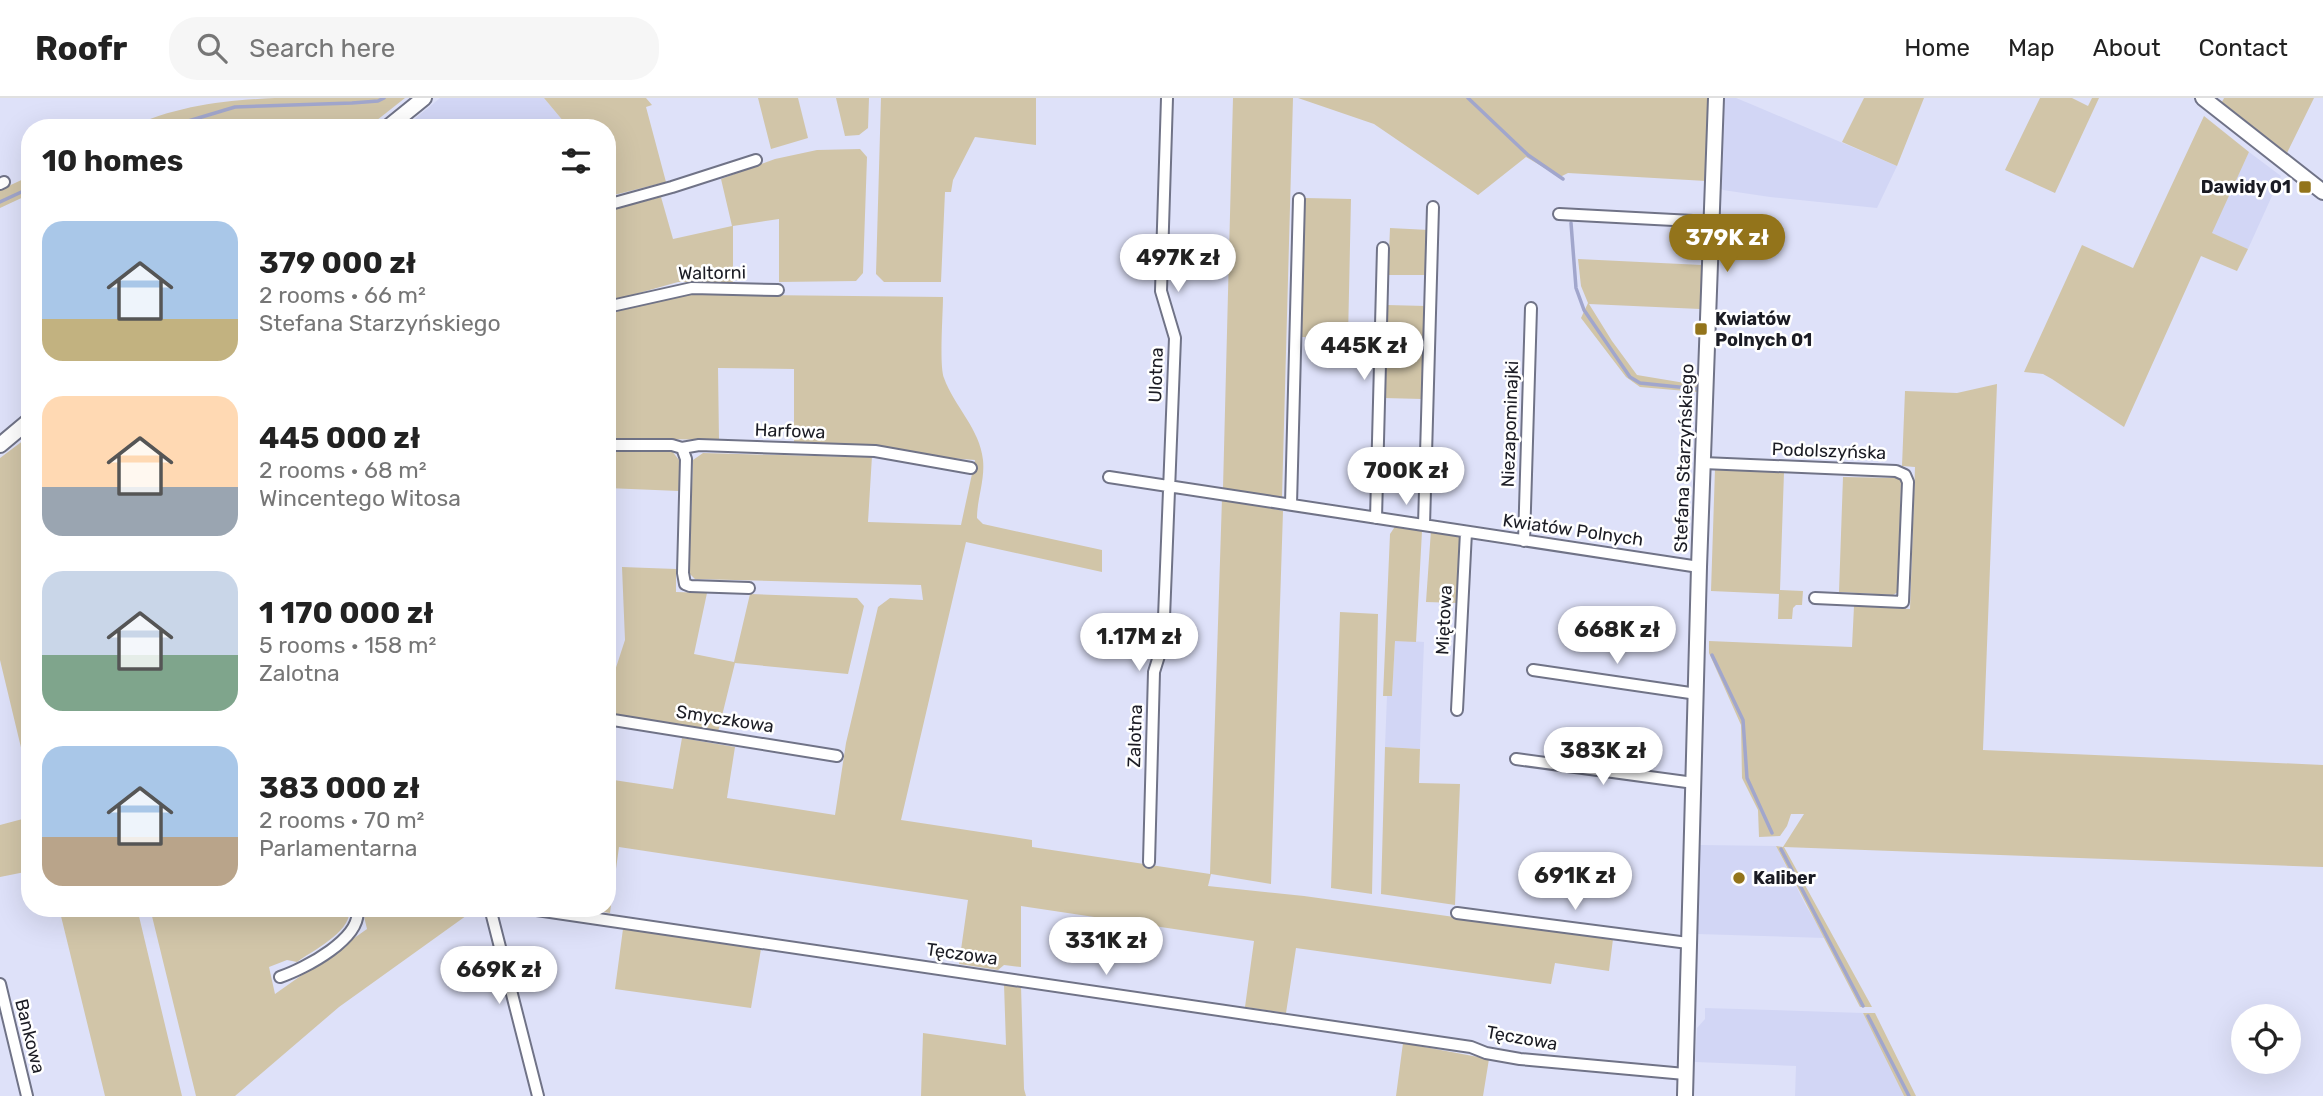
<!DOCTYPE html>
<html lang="en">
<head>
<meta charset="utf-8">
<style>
  body { margin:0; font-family:Rubik,sans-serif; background:#f6f6f6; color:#222; height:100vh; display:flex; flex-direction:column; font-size:26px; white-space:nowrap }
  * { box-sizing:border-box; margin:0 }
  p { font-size:23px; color:#767676 }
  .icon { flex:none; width:38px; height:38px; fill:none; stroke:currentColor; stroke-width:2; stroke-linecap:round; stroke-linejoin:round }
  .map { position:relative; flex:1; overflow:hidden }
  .details { position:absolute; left:21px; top:21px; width:595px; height:798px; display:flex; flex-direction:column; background:#fff; border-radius:28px; box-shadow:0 7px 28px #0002 }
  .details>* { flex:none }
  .buttons { position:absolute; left:2231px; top:906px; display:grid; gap:14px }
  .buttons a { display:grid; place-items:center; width:70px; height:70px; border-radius:50%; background:#fff; box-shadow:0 7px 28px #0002; font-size:35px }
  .price { position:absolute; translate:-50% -60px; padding:0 16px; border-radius:24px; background:#fff; color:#222; font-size:23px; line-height:46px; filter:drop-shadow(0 2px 4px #0008) }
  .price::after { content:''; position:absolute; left:50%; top:42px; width:21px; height:16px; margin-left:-10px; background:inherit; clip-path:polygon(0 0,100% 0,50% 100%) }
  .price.on { background:#93741b; color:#fff }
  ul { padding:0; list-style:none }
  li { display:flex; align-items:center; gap:21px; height:175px; padding:0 21px }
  li span { display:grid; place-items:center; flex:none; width:196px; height:140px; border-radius:21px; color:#555 }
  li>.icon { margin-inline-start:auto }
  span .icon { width:84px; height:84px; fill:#fffc; stroke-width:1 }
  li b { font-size:30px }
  h2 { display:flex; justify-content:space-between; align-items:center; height:84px; padding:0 21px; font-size:30px }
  header { display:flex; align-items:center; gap:42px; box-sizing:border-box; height:98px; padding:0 35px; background:#fff; border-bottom:2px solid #e0e0e0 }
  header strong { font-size:33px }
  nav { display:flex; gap:38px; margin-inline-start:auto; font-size:24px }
  .search { width:490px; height:63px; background:#f6f6f6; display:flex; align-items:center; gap:18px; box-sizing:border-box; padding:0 24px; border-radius:28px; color:#767676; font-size:26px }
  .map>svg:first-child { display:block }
</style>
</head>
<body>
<header>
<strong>Roofr</strong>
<div class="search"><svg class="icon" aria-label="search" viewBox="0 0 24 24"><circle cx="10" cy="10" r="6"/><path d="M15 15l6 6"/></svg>Search here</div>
<nav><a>Home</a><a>Map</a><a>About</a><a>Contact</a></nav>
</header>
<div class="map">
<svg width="2323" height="998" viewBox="0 0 2323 998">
  <rect width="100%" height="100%" fill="#dee1f9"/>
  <path fill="#d2d6f5" d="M 440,0 L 544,0 L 569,30 L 404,30 Z
    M 1724,0 L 1736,0 L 1753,7 L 1897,68 L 1877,110 L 1770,99 L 1723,92 L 1719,89 Z
    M 2249,54 L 2281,78 L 2248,151 L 2211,135 Z
    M 1395,542 L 1424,544 L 1420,651 L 1385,649 L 1387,598 L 1392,598 Z
    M 1700,747 L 1776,748 L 1805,806 L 1825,840 L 1697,836 Z
    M 1705,910 L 1863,915 L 1904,998 L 1795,998 L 1796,968 L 1695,964 L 1697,930 L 1705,921 Z"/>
  <path fill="#d1c5a8" d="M 275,0 L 405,0 L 367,30 L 129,30 C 174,8 226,2 275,0 Z
    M 544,0 L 646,0 L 652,7 L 646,9 L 666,84 L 614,97 L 607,72 L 607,30 L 597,30 L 595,23 L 569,30 Z
    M 758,0 L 798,0 L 808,40 L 771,51 Z
    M 836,0 L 869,0 L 868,30 L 859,37 L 845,38 Z
    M 881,0 L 1036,0 L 1036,47 L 975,39 L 953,82 L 951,94 L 945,94 L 941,184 L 884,184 L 876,176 Z
    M 1233,0 L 1293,0 L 1282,399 L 1223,390 Z
    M 1298,0 L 1710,0 L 1706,83 L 1568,75 L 1560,79 L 1526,59 L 1478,97 L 1374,26 Z
    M 1864,0 L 1924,0 L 1897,68 L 1842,44 Z
    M 2040,0 L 2072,0 L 2088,8 L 2092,0 L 2099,0 L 2055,95 L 2005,72 Z
    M 2224,0 L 2314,0 L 2287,55 L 2222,4 Z
    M 2204,18 L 2249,54 L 2212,135 L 2248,151 L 2237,173 L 2201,158 L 2124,329 L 2052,281 L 2043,276 L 2024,274 L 2082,147 L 2133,170 Z
    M 860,51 L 867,59 L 863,175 L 856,183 L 779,184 L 779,121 L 733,128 L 733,184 L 678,184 L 607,204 L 607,157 L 610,156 L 607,146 L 607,113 L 661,99 L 673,141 L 732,128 L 721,81 L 775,61 L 817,52 Z
    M 30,78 L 30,96 L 0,110 L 0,92 Z
    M 1305,100 L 1351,101 L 1348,240 L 1301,239 Z
    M 1390,130 L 1429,132 L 1427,177 L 1388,177 Z
    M 1578,161 L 1702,167 L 1700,211 L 1589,206 L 1612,243 L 1637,277 L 1697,287 L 1697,294 L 1640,289 L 1626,279 L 1581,220 L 1588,205 L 1581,188 Z
    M 687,196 L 943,199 C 943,216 939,267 944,280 C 954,308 980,331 983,362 C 985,382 977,401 977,420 L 983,426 L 1102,452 L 1102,474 L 966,444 L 901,722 L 1032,742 L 1032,749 L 1210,776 L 1222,400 L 1283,413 L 1271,786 L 1211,776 L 1208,788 L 1304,798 L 1613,841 L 1609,873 L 1555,865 L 1551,886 L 1296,850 L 1286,915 L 1245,909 L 1254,843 L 1021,808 L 1021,869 L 1004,867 L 998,872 L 959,866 L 968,802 L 619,749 L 610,815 L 576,810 L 607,810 L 607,681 L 673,691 L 682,640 L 735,649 L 727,700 L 835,717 L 846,645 L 878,509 L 890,500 L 923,502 L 921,487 L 695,481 L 689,475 L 693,362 L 703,355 L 853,359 L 872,358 L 868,424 L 961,427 L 975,362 L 937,359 L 868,348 L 794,344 L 794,271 L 718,270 L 719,342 L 607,340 L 607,216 Z
    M 1387,207 L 1426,208 L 1422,301 L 1384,300 Z
    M 1997,286 L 1983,652 L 2323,667 L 2323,769 L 1784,749 L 1872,909 L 1860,909 L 1776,748 L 1783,749 L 1804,716 L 1791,716 L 1787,728 L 1780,738 L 1759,739 L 1758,712 L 1742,680 L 1741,627 L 1709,555 L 1709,543 L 1852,549 L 1854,508 L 1910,511 L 1915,369 L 1902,368 L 1905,293 L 1957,295 Z
    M 28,339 L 30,340 L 30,687 L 0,562 L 0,360 Z
    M 607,353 L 672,353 L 679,362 L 679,393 L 607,390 Z
    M 1715,371 L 1784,374 L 1780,492 L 1803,493 L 1802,507 L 1796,507 L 1793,510 L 1792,521 L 1778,521 L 1779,496 L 1711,493 Z
    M 1843,379 L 1898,380 L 1901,383 L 1898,494 L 1893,497 L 1839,494 Z
    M 1396,427 L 1417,430 L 1422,433 L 1416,544 L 1395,543 L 1392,598 L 1383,598 L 1390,436 Z
    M 1431,432 L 1463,437 L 1458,505 L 1426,504 Z
    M 622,469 L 676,471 L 676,494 L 707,495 L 694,556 L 734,564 L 750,496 L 857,500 L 864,508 L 848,576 L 735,565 L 718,634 L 607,615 L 607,597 L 625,542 Z
    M 1340,514 L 1378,516 L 1372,796 L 1331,790 Z
    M 1385,649 L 1420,651 L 1419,685 L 1460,686 L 1455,807 L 1381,796 Z
    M 30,719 L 30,773 L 0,779 L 0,727 Z
    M 59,810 L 137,810 L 182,998 L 105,998 Z
    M 150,810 L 219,810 L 221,819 L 245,810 L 349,810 C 354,832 314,852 297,864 L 287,862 L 269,869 L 275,896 L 367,831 L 362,810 L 477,810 L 339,909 L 235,998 L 196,998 Z
    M 623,831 L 761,851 L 751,910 L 615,891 Z
    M 1004,886 L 1021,888 L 1024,991 L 1026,998 L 921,998 L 923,935 L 1006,947 Z
    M 1863,915 L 1875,915 L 1916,998 L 1904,998 Z
    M 1403,945 L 1489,961 L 1483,998 L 1396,998 Z"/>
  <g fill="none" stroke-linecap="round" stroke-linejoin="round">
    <path stroke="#a1a6cc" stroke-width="3.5" d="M 1468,0 L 1528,57 L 1563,81
      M 165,30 L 235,9 L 352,5 L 378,3 L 384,0
      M 0,104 L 30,90
      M 1571,125 L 1576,190 L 1584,212 L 1630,279 L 1640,285 L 1698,291
      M 1712,557 L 1743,622 L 1747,680 L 1772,735
      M 1781,751 L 1863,908
      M 1868,918 L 1909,998"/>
    <g stroke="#707387" stroke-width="14">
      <path id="street" d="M 0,86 L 4,84
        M 607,107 L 672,89 L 756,62
        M 1559,116 L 1712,124
        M 607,209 L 692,190 L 778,192
        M 607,347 L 672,347 L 682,350 L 699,347 L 875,353 L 971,370
        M 682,350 L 686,361 L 683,475 L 685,486 L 690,488 L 749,490
        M 1703,365 L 1896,373 L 1905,377 L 1908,384 L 1903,504 L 1815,500
        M 1109,379 L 1699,469
        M 1291,406 L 1299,101
        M 1376,420 L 1383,150
        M 1424,427 L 1433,109
        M 1524,443 L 1531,210
        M 1533,572 L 1697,596
        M 1457,612 L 1466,434
        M 607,621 L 837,658
        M 1516,661 L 1694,685
        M 1149,764 L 1154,574 L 1163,545 L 1175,240 L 1161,193 L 1167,0
        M 490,810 L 538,998
        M 523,810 L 1471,949 L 1486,955 L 1520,961 L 1685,976
        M 1457,815 L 1688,845
        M 280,879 C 304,871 364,840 357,810
        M 0,886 L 27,998"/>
    </g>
    <g stroke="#707387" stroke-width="18">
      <path id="secondary" d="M 2203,0 L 2323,94
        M 387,30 L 424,0
        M 0,347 L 30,322
        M 1685,998 L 1699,469 L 1716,0"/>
    </g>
    <use href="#street" stroke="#fff" stroke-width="10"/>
    <use href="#secondary" stroke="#fff" stroke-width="14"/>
  </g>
  <g fill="#93741b" stroke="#fff" stroke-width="2.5">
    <rect x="2298" y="82" width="14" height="14" rx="3.5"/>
    <rect x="1694" y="224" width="14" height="14" rx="3.5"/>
    <circle cx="1739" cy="780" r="7"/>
  </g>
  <g text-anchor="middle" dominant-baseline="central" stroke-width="5" stroke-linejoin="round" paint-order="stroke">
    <g font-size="18" font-weight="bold" fill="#1b1c24" stroke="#fff" text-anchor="start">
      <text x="2291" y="89" text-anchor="end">Dawidy 01</text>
      <text x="1715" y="221">Kwiatów<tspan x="1715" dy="21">Polnych 01</tspan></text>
      <text x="1753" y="780">Kaliber</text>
    </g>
    <g font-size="18" fill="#1b1c24" stroke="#fff">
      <text transform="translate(712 175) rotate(-1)">Waltorni</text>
      <text transform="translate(1156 277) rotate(-88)">Ulotna</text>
      <text transform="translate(1510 326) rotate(-88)">Niezapominajki</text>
      <text transform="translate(790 333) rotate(2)">Harfowa</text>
      <text transform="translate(1829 353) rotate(2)">Podolszyńska</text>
      <text transform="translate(1684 360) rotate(-88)">Stefana Starzyńskiego</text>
      <text transform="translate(1573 432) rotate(8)">Kwiatów Polnych</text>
      <text transform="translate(1444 522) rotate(-87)">Miętowa</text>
      <text transform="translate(725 621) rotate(9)">Smyczkowa</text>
      <text transform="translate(1135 638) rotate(-88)">Zalotna</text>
      <text transform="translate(962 856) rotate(8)">Tęczowa</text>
      <text transform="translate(30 938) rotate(76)">Bankowa</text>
      <text transform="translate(1522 940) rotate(10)">Tęczowa</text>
    </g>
  </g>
</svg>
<div class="buttons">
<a><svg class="icon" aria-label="locate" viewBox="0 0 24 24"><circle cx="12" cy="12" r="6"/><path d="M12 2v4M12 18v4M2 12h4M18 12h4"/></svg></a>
</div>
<b class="price on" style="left:1727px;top:176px">379K zł</b>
<b class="price" style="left:1178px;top:196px">497K zł</b>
<b class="price" style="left:1364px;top:284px">445K zł</b>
<b class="price" style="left:1406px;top:409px">700K zł</b>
<b class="price" style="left:1617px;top:568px">668K zł</b>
<b class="price" style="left:1139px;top:575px">1.17M zł</b>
<b class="price" style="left:1603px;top:689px">383K zł</b>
<b class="price" style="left:1575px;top:814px">691K zł</b>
<b class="price" style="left:1106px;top:879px">331K zł</b>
<b class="price" style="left:499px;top:908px">669K zł</b>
<section class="details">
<h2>10 homes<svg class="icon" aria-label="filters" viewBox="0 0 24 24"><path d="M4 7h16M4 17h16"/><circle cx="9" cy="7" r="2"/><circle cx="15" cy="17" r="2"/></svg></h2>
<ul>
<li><span style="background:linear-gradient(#a9c7e8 70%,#c2b280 0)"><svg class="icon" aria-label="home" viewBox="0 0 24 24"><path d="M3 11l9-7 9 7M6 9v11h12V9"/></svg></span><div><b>379 000 zł</b><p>2 rooms · 66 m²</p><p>Stefana Starzyńskiego</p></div></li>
<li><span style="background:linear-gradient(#ffd9b3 65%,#9aa5b1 0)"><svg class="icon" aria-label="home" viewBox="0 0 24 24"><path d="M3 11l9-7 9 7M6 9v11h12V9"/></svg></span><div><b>445 000 zł</b><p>2 rooms · 68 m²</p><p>Wincentego Witosa</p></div></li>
<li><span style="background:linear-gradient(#c9d6e8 60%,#7fa58c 0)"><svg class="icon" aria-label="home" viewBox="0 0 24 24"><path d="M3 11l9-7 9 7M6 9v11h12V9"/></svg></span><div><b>1 170 000 zł</b><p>5 rooms · 158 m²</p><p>Zalotna</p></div></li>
<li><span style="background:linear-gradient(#a9c7e8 65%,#b9a48a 0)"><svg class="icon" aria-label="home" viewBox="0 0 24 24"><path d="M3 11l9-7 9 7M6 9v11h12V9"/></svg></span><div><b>383 000 zł</b><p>2 rooms · 70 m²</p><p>Parlamentarna</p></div></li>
</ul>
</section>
</div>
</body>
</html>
